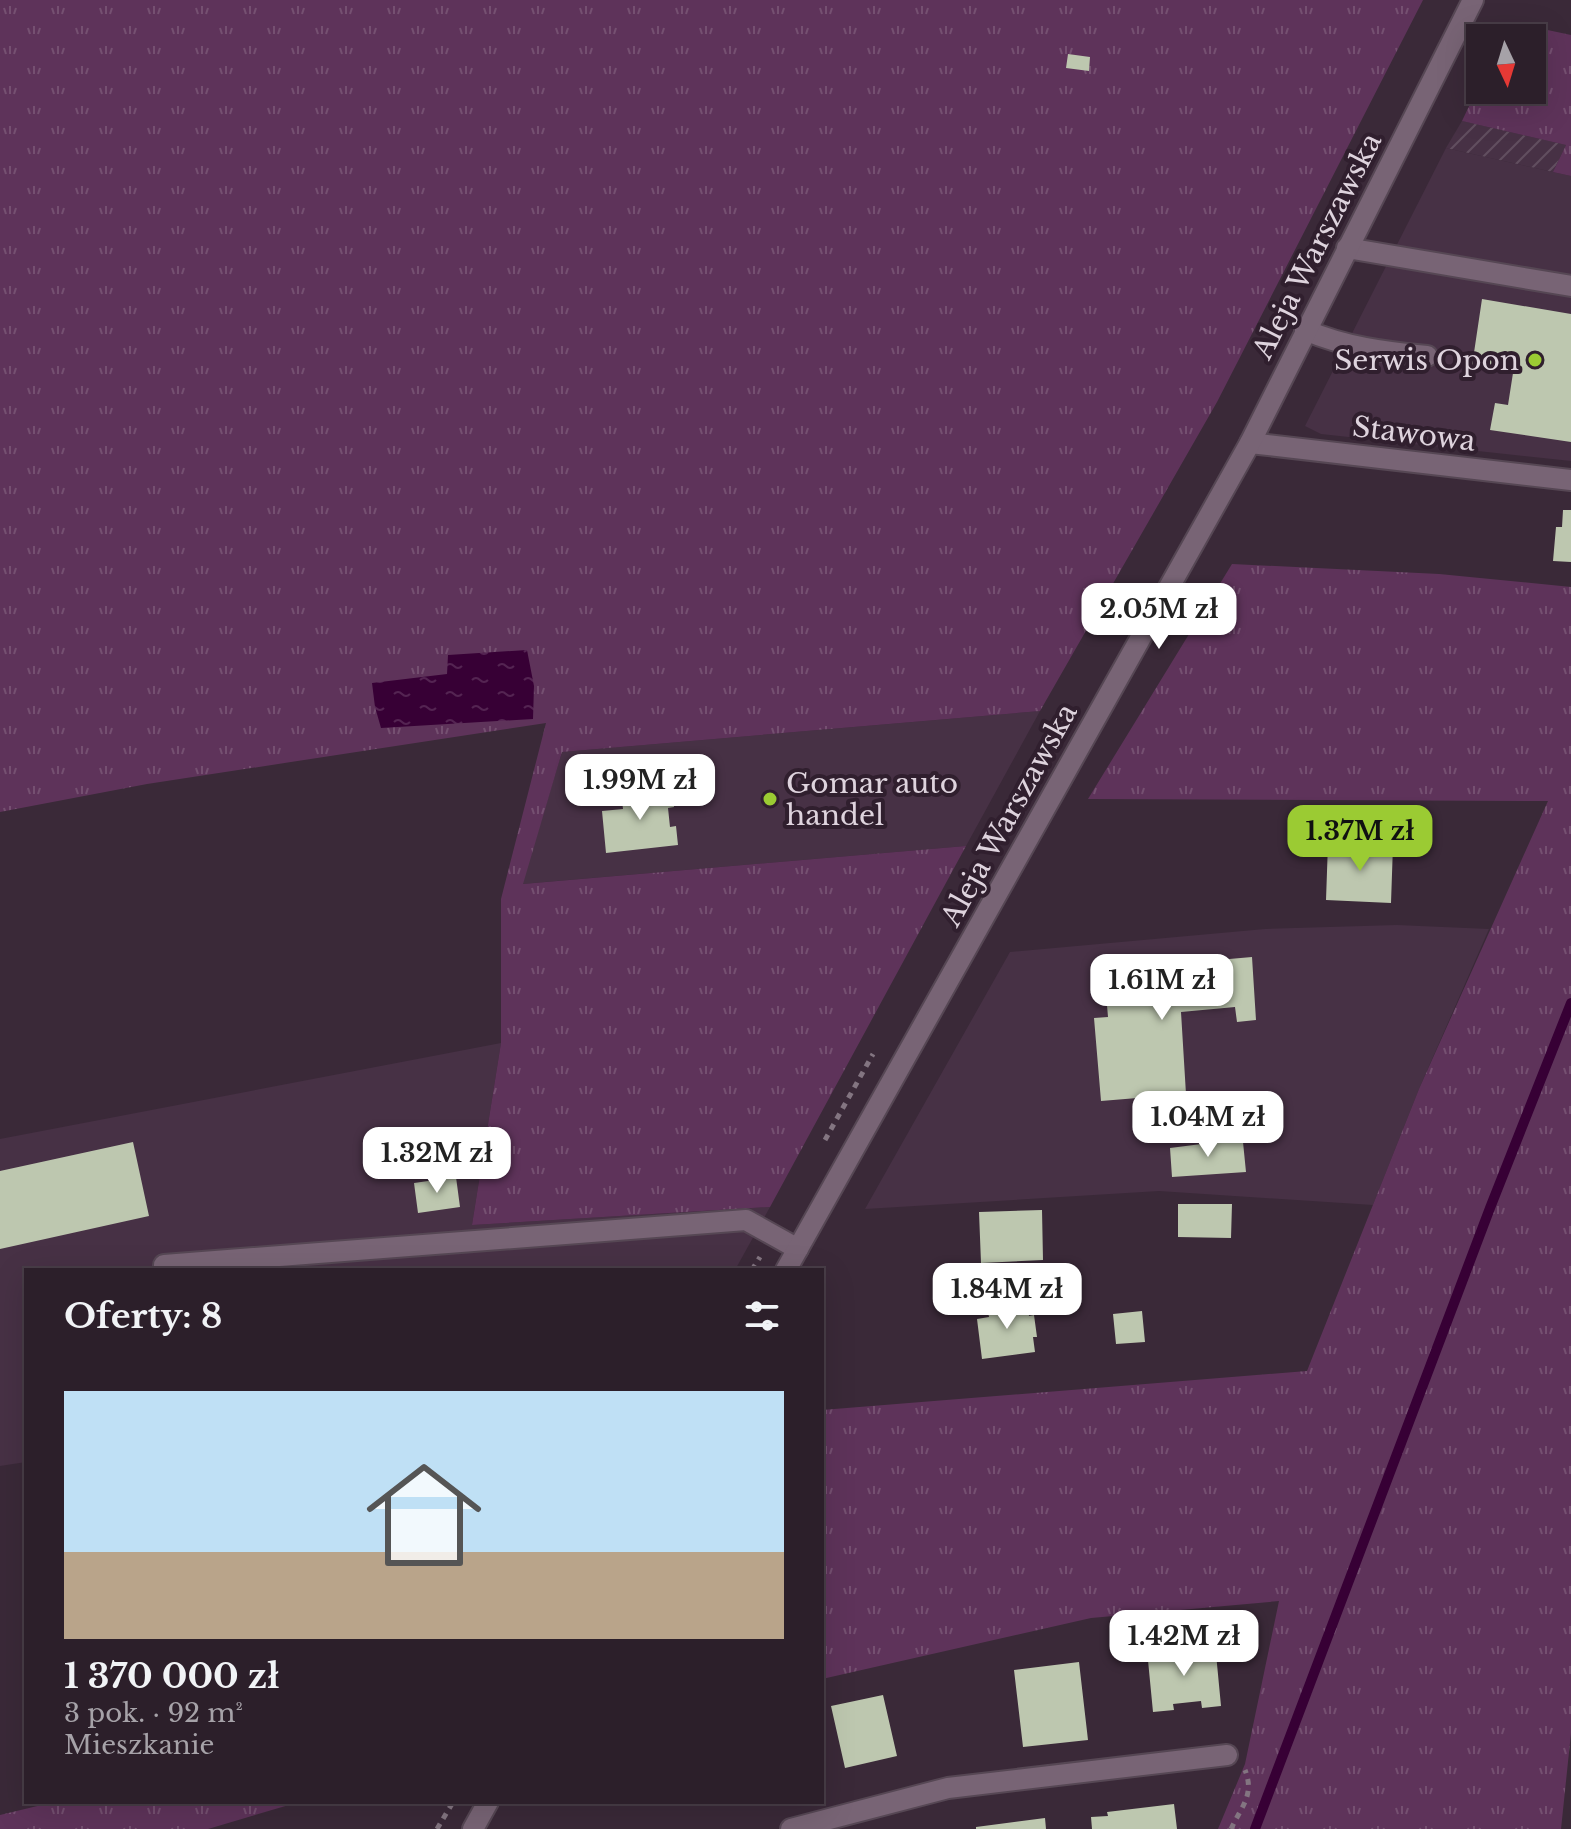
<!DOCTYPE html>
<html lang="pl">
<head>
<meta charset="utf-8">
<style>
  body { margin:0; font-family:"Libre Baskerville",serif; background:#382c36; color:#f1f3f6; height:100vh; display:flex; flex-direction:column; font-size:30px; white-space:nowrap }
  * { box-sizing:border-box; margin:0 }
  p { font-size:26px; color:#a6a2a8 }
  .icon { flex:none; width:44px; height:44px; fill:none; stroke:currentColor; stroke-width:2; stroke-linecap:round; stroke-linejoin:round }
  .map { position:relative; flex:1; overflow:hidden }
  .drawer { position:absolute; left:24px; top:1268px; width:800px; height:536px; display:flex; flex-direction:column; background:#2c1f2a; border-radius:0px; box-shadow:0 8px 32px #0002,0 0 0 2px #483d47 }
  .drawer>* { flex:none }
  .needle { width:52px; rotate:176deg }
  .fabs { position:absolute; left:1466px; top:24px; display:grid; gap:16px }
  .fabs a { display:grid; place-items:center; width:80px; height:80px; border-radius:0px; background:#2c1f2a; box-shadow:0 8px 32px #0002,0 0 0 2px #483d47; font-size:40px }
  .price { position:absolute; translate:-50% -68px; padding:0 18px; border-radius:16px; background:#fff; color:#222; font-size:26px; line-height:52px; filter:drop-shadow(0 2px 4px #0008) }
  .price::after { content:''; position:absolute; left:50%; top:48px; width:24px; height:18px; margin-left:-12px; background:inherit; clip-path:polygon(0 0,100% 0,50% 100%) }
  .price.active { background:#9bcb33; color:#111 }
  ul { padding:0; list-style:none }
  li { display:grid; align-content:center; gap:16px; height:424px; padding:0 40px }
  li+li { border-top:2px solid #483d47 }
  li span { display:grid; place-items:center; height:248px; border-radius:0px; color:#555 }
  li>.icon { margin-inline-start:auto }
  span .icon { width:144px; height:144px; fill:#fffc; stroke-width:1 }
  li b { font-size:34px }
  h2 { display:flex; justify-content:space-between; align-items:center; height:96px; padding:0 40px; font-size:34px }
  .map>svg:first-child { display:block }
</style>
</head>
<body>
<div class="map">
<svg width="1571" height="1829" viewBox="0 0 1571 1829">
  <defs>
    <pattern id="industrial-furrows" width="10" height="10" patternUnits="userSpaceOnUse" patternTransform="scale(2)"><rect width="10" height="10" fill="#473145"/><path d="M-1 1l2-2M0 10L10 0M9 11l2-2" fill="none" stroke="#614e5f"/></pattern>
    <pattern id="grass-tufts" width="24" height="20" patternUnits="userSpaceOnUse" patternTransform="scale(2)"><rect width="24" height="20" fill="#5e335a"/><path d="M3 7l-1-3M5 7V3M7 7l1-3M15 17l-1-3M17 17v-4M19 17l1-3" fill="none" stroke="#755071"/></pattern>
    <pattern id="water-ripples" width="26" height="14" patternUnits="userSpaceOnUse" patternTransform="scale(2)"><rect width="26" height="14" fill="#370035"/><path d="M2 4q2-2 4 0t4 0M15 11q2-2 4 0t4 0" fill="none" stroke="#542452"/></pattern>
  </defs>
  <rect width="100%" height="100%" fill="#3a2938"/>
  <path fill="#473145" d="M 1446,148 L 1571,176 L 1571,461 L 1321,434 L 1305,426 Z
    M 1040,711 L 966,846 L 522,884 L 562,752 Z
    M 1397,925 L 1489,929 L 1419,1089 L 1373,1205 L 1159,1191 L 865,1209 L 1010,952 L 1265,929 Z
    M 501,1043 L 472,1225 L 770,1207 L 735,1270 L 26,1270 L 26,1462 L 0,1466 L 0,1139 Z"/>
  <path fill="url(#industrial-furrows)" d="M 1462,121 L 1566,145 L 1553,172 L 1446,148 Z"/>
  <path fill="url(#grass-tufts)" d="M 0,0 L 1423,0 L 1217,402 L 1040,711 L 562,752 L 523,884 L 966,846 L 770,1207 L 472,1225 L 501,1043 L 501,899 L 546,723 L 147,784 L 0,812 Z
    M 1510,22 L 1571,35 L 1571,176 L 1553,172 L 1566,145 L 1462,121 L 1480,83 L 1480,90 L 1532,90 L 1532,38 L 1502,38 Z
    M 1232,564 L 1439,574 L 1571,587 L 1571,1733 L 1561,1829 L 1218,1829 L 1245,1764 L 1279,1601 L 1091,1618 L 822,1679 L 822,1410 L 1307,1371 L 1419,1089 L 1548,801 L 1088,799 Z
    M 54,1802 L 299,1802 L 208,1829 L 0,1829 L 0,1815 Z"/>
  <path fill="url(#water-ripples)" d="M 527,650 L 534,686 L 533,719 L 381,728 L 375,707 L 372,683 L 447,674 L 448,655 Z"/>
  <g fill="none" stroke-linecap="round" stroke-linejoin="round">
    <path stroke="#370035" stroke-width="10" d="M 1255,1829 L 1490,1208 L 1571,1003"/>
  </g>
  <path fill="#bdc7af" d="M 1068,54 L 1090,57 L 1089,71 L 1066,68 Z
    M 1482,299 L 1571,314 L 1571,442 L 1490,430 L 1495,403 L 1508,405 L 1513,373 L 1472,366 Z
    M 1563,510 L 1571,510 L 1571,562 L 1553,561 L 1556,527 L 1562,527 Z
    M 672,788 L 674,807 L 668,808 L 670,827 L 676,826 L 678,845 L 606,853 L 602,811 L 623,809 L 621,793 Z
    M 1328,843 L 1393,845 L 1391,903 L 1326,900 Z
    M 1252,957 L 1256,1020 L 1237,1022 L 1235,1007 L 1181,1012 L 1186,1094 L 1101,1101 L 1094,1018 L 1108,1017 L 1104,970 Z
    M 1225,1141 L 1225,1143 L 1243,1142 L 1246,1172 L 1172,1177 L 1170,1148 Z
    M 133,1142 L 149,1216 L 0,1249 L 0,1171 Z
    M 456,1177 L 460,1207 L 418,1213 L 414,1183 Z
    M 1178,1204 L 1232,1204 L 1231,1238 L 1178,1237 Z
    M 1042,1210 L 1043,1260 L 981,1263 L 979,1212 Z
    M 1027,1301 L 1029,1316 L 1034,1315 L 1037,1337 L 1033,1337 L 1035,1352 L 982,1359 L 977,1319 L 989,1317 L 987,1307 Z
    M 1142,1311 L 1145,1342 L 1116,1344 L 1113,1314 Z
    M 1215,1643 L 1221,1706 L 1202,1708 L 1201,1701 L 1173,1704 L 1174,1710 L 1153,1712 L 1147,1650 L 1167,1648 L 1167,1653 L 1196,1650 L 1195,1645 Z
    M 1079,1662 L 1088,1740 L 1023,1747 L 1014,1670 Z
    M 883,1695 L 897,1756 L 845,1768 L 831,1706 Z
    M 1174,1804 L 1177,1829 L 1092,1829 L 1091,1817 L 1108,1816 L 1107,1812 Z
    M 1045,1818 L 1046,1829 L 976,1829 L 976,1827 Z"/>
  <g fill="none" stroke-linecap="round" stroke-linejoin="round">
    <g stroke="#564754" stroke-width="24">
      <path id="service" d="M 1347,248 L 1571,286
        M 1305,330 C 1345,347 1384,352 1427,356
        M 1250,443 L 1571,480
        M 164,1265 L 746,1220 L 798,1249
        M 791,1829 L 948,1788 L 1227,1755"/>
    </g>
    <g stroke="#564754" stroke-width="24">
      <path id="tertiary" d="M 786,1270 L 1250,443 L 1473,0
        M 473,1829 L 488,1802"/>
    </g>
    <path stroke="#837581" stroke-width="5" stroke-dasharray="6 6" stroke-linecap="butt" d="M 825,1140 L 873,1054
      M 752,1270 L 760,1257
      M 437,1829 L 453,1802
      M 1231,1829 C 1241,1807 1255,1795 1245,1770"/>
    <use href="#service" stroke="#786475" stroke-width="20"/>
    <use href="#tertiary" stroke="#786475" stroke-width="20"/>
  </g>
  <g fill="#9bcb33" stroke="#301f2e" stroke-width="3">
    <circle cx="1535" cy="360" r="8"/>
    <circle cx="770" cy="799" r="8"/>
  </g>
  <g text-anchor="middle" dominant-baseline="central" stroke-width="8" stroke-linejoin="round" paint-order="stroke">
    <g font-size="28" fill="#ded3dd" stroke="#301f2e">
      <text transform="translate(1317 246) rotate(-63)">Aleja Warszawska</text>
      <text transform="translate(1414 434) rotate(7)">Stawowa</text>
      <text transform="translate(1009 815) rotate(-61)">Aleja Warszawska</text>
    </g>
    <g font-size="28" fill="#ded3dd" stroke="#301f2e" text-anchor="end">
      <text x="1519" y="360">Serwis Opon</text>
      <text x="786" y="783" text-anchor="start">Gomar auto<tspan x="786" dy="32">handel</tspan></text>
    </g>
  </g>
</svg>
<div class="fabs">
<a><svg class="needle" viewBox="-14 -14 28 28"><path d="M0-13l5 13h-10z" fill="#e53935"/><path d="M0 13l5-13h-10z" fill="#a6a2a8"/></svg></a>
</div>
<b class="price" style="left:1159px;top:651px">2.05M zł</b>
<b class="price" style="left:640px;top:822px">1.99M zł</b>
<b class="price active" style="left:1360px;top:873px">1.37M zł</b>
<b class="price" style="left:1162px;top:1022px">1.61M zł</b>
<b class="price" style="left:1208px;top:1159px">1.04M zł</b>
<b class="price" style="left:437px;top:1195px">1.32M zł</b>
<b class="price" style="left:1007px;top:1331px">1.84M zł</b>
<b class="price" style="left:1184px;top:1678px">1.42M zł</b>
<section class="drawer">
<h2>Oferty: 8<svg class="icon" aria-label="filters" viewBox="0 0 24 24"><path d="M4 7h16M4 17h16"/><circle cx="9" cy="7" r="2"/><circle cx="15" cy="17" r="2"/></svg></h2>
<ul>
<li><span style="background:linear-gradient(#bfe0f5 65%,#b9a48a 0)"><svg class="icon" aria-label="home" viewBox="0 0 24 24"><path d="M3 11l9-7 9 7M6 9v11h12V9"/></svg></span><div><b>1 370 000 zł</b><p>3 pok. · 92 m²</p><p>Mieszkanie</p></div></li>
</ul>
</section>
</div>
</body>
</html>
